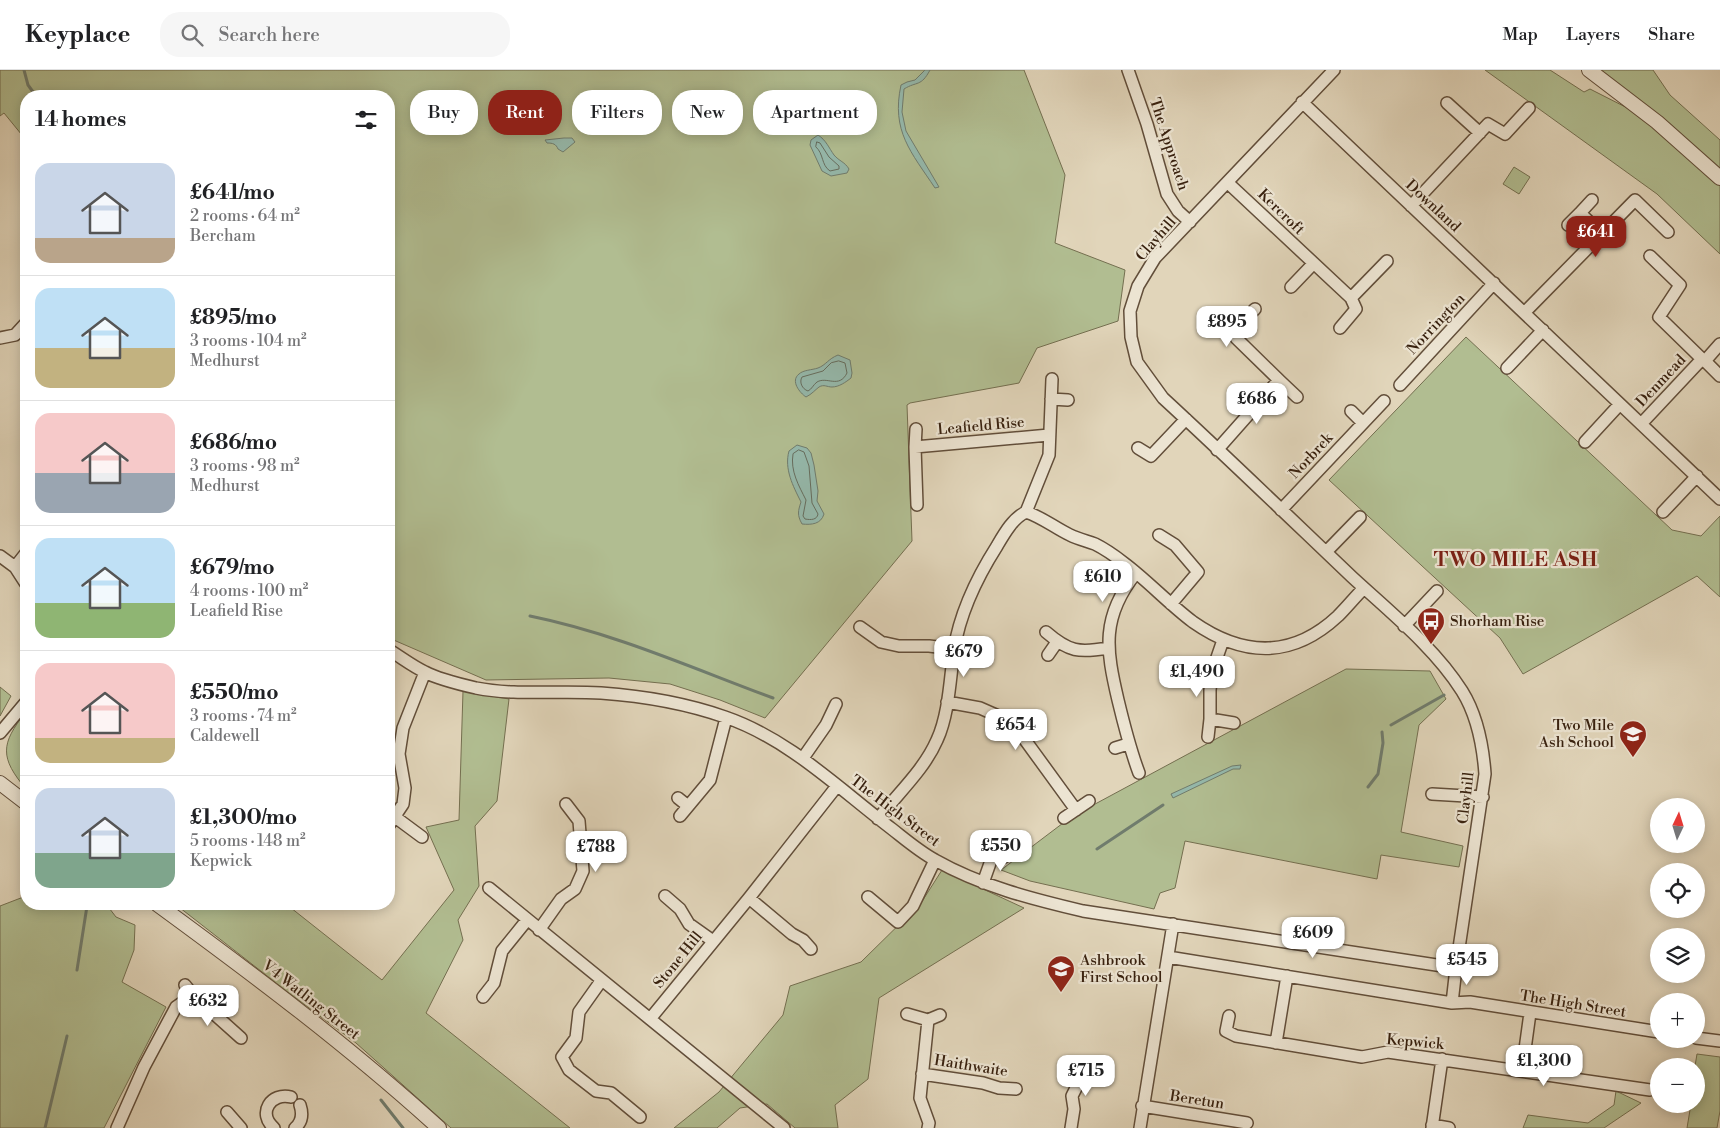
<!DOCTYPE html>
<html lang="en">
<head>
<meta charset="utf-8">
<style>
  body { margin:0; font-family:"Libre Bodoni",serif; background:#f6f6f6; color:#202124; height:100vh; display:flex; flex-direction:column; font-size:19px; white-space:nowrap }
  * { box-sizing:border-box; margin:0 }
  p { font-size:16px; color:#757577 }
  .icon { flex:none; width:28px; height:28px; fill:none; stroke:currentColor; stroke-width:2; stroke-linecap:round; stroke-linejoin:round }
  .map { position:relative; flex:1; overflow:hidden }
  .details { position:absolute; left:20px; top:20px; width:375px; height:820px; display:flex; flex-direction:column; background:#fff; border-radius:20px; box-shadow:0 2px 12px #0003 }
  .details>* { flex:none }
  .top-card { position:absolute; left:410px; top:20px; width:475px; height:45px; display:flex; gap:10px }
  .needle { width:32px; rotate:4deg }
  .controls { position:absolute; left:1650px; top:728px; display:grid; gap:10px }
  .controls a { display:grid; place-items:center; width:55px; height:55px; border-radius:50%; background:#fff; box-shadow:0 2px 12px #0003; font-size:25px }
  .price { position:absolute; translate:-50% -42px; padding:0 11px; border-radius:10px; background:#fff; color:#222; font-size:16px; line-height:32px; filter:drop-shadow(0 1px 2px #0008) }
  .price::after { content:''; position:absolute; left:50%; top:30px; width:15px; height:11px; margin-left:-8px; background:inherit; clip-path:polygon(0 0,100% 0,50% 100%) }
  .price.current { background:#8f2418; color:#fff }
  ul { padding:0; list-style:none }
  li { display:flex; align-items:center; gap:15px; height:125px; padding:0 15px }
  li+li { border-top:1px solid #e0e0e0 }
  li span { display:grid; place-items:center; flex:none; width:140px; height:100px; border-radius:15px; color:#555 }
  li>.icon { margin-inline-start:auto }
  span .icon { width:60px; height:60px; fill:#fffc; stroke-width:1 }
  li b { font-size:21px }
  h2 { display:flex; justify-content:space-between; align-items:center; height:60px; padding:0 15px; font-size:21px }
  .tag { padding:0 18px; border-radius:20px; background:#fff; box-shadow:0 2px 12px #0003; font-size:18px; line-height:45px }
  .tag.current { background:#8f2418; color:#fff }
  header { display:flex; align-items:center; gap:30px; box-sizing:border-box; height:70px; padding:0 25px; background:#fff; border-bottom:1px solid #e0e0e0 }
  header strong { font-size:24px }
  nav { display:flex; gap:28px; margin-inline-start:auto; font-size:18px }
  .search { width:350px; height:45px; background:#f6f6f6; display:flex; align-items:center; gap:12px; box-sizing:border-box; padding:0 18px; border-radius:20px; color:#757577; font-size:19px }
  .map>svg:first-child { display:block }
</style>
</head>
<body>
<header>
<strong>Keyplace</strong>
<div class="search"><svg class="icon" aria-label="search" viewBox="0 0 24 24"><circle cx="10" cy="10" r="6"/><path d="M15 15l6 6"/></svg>Search here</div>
<nav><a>Map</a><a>Layers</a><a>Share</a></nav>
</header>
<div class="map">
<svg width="1720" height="1058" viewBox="0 0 1720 1058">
  <rect width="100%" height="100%" fill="#e1d5ba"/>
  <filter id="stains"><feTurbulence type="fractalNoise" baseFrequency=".004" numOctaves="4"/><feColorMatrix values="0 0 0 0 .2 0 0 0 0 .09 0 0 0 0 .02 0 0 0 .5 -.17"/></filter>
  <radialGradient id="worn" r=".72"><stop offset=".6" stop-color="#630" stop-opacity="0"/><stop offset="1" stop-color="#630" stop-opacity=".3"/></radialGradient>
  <path fill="#b1bd91" stroke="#746f50" d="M 0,0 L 1024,0 L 1065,105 L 1055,173 L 1125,200 L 1118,251 L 1037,278 L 1019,313 L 910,333 L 907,335 L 912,471 L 765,648 L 720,630 L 670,614 L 609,608 L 486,610 L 389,568 L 389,26 L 26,26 L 26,70 L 4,43 L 0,46 Z
    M 1485,0 L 1550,0 L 1584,22 L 1590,19 L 1653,51 L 1589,0 L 1653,0 L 1670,25 L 1720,70 L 1720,184 L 1657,124 Z
    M 1514,97 L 1530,107 L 1519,124 L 1503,114 Z
    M 1466,267 L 1672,460 L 1701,466 L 1720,446 L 1720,527 L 1697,506 L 1523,604 L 1500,568 L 1329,410 Z
    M 1346,599 L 1430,601 L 1446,629 L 1419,655 L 1401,762 L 1463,776 L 1459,797 L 1381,785 L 1377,809 L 1185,771 L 1175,818 L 1160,823 L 1154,839 L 1030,811 L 1001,800 L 1071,747 Z
    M 0,617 L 11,626 L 0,646 Z
    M 463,621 L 509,629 L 497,731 L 475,756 L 479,816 L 458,850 L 463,870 L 426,943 L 570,1058 L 451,1058 L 356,973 L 289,923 L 175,834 L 286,834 L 382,910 L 454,820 L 426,757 L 459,750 Z
    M 26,642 L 26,719 C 0,688 0,674 26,642 Z
    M 942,800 L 1024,838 L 879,928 L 868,1009 L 835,1035 L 838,1058 L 795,1058 L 767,1034 L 740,1038 L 717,1058 L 674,1058 L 719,1022 L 783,945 L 790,916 L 861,892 L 921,833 Z
    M 26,826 L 26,834 L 106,834 L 116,847 L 135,855 L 134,880 L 122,912 L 166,937 L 104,1058 L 0,1058 L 0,836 Z
    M 1697,984 L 1720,987 L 1720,1041 L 1717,1058 L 1687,1058 L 1691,1034 L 1696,1034 L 1695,996 Z
    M 1616,1021 L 1641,1033 L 1604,1058 L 1523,1058 L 1528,1045 L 1588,1053 L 1614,1035 Z"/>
  <path fill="#95b9ac" stroke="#707c6d" d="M 925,0 L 930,0 C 921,17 917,11 904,19 L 902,42 L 906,61 L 939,117 L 935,118 C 911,82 891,61 901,15 L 907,12 L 915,10 Z
    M 818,65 C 826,70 829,78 834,85 C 839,91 845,92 849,99 L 847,103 L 831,106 L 822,101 L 810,75 L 811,70 Z
    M 564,68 L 572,68 L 575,72 L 563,82 L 558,79 C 556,74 553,73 547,73 L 545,70 Z
    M 838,285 L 850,290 L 852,303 L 851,308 C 846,312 839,317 832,317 C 827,317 824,314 819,317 C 815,320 812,324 806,327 C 800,323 790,311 799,304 C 803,300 812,300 818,298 C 826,295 828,289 838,285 Z
    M 797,375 L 807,378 L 811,383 L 814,395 L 818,421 L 817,431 L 824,444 C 821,454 812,455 802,454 C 797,445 798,441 801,432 C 793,416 784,399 789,381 Z
    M 1241,695 L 1240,699 L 1233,699 L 1173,728 L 1171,724 L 1232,696 Z"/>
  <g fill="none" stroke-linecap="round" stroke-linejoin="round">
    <path stroke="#666d5e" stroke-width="1" d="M 817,72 L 820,73 L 829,87 L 839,96 L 839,99 L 830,101 C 821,95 824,84 816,77 Z
      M 839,291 L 845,293 L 847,303 C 839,319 827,306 817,312 C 813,315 812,319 808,321 C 802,319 799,312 802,307 L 823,301 L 831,293 Z
      M 799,380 L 804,382 L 809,396 L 812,433 L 818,444 C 817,450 811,450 805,449 L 803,446 L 806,430 C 799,416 790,401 793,384 Z"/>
    <path stroke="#707c6d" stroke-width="3" d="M 24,0 L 28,15 L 36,26
      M 530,546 C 614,563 692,598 773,628
      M 1391,655 L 1444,625
      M 1368,717 L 1378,704 L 1383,673 L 1382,662
      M 1097,779 L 1163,735
      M 77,900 L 87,836
      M 381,1030 L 403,1058
      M 45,1058 L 67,966"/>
    <g stroke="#624e3a" stroke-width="14">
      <path id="minor" d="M 1128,0 L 1147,54 L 1167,124 L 1178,141 L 1190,152
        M 1334,0 L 1155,188 L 1138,216 L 1130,241 L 1131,267 L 1137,292 L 1163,328 C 1227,387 1289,447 1352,507 C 1390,542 1435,578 1462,621 C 1477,645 1483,676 1485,704 L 1456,898 L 1452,933
        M 1302,32 L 1720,429
        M 1447,33 L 1480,63
        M 1228,113 L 1351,228 L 1387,191
        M 1411,136 L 1488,54 L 1505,64 L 1529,38
        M 1580,143 L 1592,130
        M 1568,155 L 1580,143 L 1602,164
        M 1291,217 L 1313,194
        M 1255,239 L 1235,259 L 1236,268 L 1279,310
        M 1525,242 L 1635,130 L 1668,162
        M 1340,258 L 1356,239 L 1351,228
        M 0,268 L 15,265 L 26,253
        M 1702,289 L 1705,291 L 1720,274
        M 1705,291 L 1720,306
        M 1507,298 L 1543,260
        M 1400,315 L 1494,213
        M 1051,329 L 1068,330
        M 1351,341 L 1363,353
        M 1641,354 L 1702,289 L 1659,247 L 1680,215 L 1650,186
        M 916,359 L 915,377 L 1049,365
        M 1585,372 L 1620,334
        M 915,377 L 917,435
        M 1138,378 L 1151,386 L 1186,349
        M 1217,380 L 1279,310 L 1297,327
        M 1281,440 L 1384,331
        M 1026,442 C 1042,447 1055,458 1070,465 C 1078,469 1087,471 1095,474 C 1105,479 1115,486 1124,493 C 1148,511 1169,534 1193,552 C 1243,587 1292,589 1338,546 C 1347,537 1355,527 1364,518
        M 1663,442 L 1697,406
        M 1159,465 L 1175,475 L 1198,502 L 1171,534
        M 1326,482 L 1360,447
        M 0,486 L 15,497 L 26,514
        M 15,497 L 26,483
        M 1136,503 C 1101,547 1106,579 1118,630 C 1124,655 1130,679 1139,703
        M 1404,556 L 1437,521
        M 860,557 L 881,572 L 899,576 L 929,576 L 954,579
        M 1046,562 C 1069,582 1079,583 1108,578
        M 1223,570 L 1212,602 L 1210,620 L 1210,649 L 1234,653
        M 389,580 C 401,587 412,596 425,602 C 436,608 463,615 476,618 C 517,626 559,620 601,623 C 643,626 685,633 725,647 C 789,669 838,718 892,759 C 906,770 920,782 935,790 C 981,816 1032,829 1083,841 L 1456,898
        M 1048,585 L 1057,572
        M 947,632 L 980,638 L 1005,649 L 1020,663 L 1076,740
        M 0,663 L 26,632
        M 1208,667 L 1210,649
        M 1115,678 L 1128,674
        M 803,688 L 826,655 L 836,634
        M 1432,724 L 1483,727
        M 678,728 L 688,736
        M 680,746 L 710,710 L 726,648
        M 395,747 L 422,767
        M 1064,748 L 1089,731
        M 878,749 C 898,723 924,700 937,670 C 949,644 950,608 954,580 C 960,542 976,509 997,476 C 1004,464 1013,448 1026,442 L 1049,385 L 1052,309
        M 389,755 L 403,734 L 405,718 L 399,684 L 403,658 L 425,602
        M 982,776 L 1004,787
        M 983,813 L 994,782
        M 489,818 L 650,949
        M 665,826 L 680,839 L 689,854 L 713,871
        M 868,827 L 898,852 L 913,836 L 935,790
        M 749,828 L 792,864 L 803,870 L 811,879
        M 539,860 L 561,829 L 575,819 L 583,801 L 579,751 L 566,734
        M 1168,887 L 1452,933 L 1470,932 L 1659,962
        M 601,911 L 579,942 L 576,968 L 562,987 L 569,1000 L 596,1021 L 611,1023 L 640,1047
        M 193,925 L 241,968
        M 483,927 L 494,913 L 502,881 L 527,850
        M 907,944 L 928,950 L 920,1028 L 929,1053 L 928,1058
        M 1229,946 L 1226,961 L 1236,966 L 1362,987 L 1388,982 L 1650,1020
        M 928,950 L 940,945
        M 1696,968 L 1720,971
        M 1276,973 L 1287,906
        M 1522,1001 L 1530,943
        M 922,1004 L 983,1013 L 999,1018 L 1016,1019
        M 1142,1036 L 1247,1053
        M 227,1042 L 241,1058
        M 1432,1055 L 1449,1058
        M 117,1058 L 144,997 L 176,937 L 193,925 L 185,915
        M 274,1058 C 257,1043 271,1022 291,1027
        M 295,1058 C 302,1052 303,1044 300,1035
        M 784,1058 L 650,949 L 749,828 L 837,716
        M 1071,1058 L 1074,1039 L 1072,1026 L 1078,1014 L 1081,993
        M 1140,1058 L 1173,854
        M 1432,1058 L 1442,989"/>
    </g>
    <g stroke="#624e3a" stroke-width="16">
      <path id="tertiary" d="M 1589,0 L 1657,52 L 1720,108
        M 0,713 L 26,733
        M 157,834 C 254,905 350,977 439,1058"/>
    </g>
    <use href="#minor" stroke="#ece4d2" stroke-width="11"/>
    <use href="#tertiary" stroke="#ece4d2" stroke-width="14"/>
  </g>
  <defs>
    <g id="bus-pin" transform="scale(1.4375)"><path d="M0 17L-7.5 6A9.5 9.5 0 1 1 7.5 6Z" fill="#8f2418" stroke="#ece4d2"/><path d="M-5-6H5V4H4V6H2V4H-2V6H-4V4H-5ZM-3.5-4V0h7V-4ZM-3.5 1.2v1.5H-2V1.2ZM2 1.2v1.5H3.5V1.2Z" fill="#fff"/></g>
    <g id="school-pin" transform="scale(1.4375)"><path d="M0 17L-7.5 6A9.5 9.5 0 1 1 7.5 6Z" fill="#8f2418" stroke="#ece4d2"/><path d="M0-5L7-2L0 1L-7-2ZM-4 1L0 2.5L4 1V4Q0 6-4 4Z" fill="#fff"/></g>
  </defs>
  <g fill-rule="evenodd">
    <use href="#bus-pin" x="1431" y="551"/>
    <use href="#school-pin" x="1633" y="664"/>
    <use href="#school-pin" x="1061" y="899"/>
  </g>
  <g text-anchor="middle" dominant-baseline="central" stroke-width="4.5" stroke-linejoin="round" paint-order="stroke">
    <g font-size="15" fill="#38210f" stroke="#ece4d2">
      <text transform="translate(1169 74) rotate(72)">The Approach</text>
      <text transform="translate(1433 136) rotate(43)">Downland</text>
      <text transform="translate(1281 142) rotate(44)">Kercroft</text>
      <text transform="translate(1156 169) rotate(-49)">Clayhill</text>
      <text transform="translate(1436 254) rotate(-47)">Norrington</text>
      <text transform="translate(1661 311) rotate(-47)">Denmead</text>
      <text transform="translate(981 356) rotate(-5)">Leafield Rise</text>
      <text transform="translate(1311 386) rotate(-47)">Norbrek</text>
      <text transform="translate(1466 728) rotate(-83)">Clayhill</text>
      <text transform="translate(895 741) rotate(37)">The High Street</text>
      <text transform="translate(678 890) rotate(-51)">Stone Hill</text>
      <text transform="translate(311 930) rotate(38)">V4 Watling Street</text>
      <text transform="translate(1573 934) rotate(9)">The High Street</text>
      <text transform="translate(1415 972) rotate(5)">Kepwick</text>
      <text transform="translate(971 996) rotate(9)">Haithwaite</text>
      <text transform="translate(1197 1030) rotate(9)">Beretun</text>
    </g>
    <g font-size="15" fill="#38210f" stroke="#ece4d2" text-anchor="start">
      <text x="1450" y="551">Shorham Rise</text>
      <text x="1614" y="655" text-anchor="end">Two Mile<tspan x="1614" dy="17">Ash School</tspan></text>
      <text x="1080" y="890">Ashbrook<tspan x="1080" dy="17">First School</tspan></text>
    </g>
    <g font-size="20" font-weight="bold" letter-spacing="1" fill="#7a1f14" stroke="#ece4d2">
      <text x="1516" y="490">TWO MILE ASH</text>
    </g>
  </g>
  <rect width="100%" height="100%" filter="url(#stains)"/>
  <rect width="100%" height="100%" fill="url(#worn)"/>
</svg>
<div class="controls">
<a><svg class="needle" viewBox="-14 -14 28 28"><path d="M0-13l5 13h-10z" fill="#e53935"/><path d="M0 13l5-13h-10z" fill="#757577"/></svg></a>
<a><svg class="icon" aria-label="locate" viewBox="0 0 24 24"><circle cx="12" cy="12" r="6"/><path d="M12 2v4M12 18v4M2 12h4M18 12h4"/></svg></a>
<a><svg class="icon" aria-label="layers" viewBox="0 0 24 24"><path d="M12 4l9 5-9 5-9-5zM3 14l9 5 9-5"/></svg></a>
<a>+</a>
<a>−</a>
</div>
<b class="price current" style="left:1596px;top:188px">£641</b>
<b class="price" style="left:1227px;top:278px">£895</b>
<b class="price" style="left:1257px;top:355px">£686</b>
<b class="price" style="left:1103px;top:533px">£610</b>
<b class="price" style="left:964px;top:608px">£679</b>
<b class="price" style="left:1197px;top:628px">£1,490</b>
<b class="price" style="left:1016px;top:681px">£654</b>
<b class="price" style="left:1001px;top:802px">£550</b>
<b class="price" style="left:596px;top:803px">£788</b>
<b class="price" style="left:1313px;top:889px">£609</b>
<b class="price" style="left:1467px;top:916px">£545</b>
<b class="price" style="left:208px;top:957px">£632</b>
<b class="price" style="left:1544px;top:1017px">£1,300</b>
<b class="price" style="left:1086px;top:1027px">£715</b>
<div class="top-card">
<a class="tag">Buy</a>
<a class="tag current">Rent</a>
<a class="tag">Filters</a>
<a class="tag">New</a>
<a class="tag">Apartment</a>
</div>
<section class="details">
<h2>14 homes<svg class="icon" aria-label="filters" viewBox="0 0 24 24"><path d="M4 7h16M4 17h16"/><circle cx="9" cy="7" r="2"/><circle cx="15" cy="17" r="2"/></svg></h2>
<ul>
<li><span style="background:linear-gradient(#c9d6e8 75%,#b9a48a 0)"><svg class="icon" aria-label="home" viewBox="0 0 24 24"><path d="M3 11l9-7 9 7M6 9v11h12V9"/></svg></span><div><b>£641/mo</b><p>2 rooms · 64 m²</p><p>Bercham</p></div></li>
<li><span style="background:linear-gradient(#bfe0f5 60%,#c2b280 0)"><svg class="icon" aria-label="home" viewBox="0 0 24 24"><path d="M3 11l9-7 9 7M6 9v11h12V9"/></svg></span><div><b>£895/mo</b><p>3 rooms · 104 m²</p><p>Medhurst</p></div></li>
<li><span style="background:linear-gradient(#f6c9c9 60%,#9aa5b1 0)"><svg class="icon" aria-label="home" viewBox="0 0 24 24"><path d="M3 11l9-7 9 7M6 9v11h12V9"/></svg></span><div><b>£686/mo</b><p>3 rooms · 98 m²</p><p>Medhurst</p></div></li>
<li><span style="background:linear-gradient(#bfe0f5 65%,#8fb573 0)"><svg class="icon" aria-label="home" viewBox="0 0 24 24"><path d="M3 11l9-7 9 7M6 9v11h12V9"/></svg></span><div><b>£679/mo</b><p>4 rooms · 100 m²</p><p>Leafield Rise</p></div></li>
<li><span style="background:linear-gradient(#f6c9c9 75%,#c2b280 0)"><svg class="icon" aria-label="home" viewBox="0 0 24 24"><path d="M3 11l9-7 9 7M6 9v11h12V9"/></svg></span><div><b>£550/mo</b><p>3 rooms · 74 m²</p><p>Caldewell</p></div></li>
<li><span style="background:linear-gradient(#c9d6e8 65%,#7fa58c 0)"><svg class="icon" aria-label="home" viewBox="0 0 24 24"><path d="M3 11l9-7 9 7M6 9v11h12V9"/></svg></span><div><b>£1,300/mo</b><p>5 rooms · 148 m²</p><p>Kepwick</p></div></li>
</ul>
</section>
</div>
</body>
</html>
